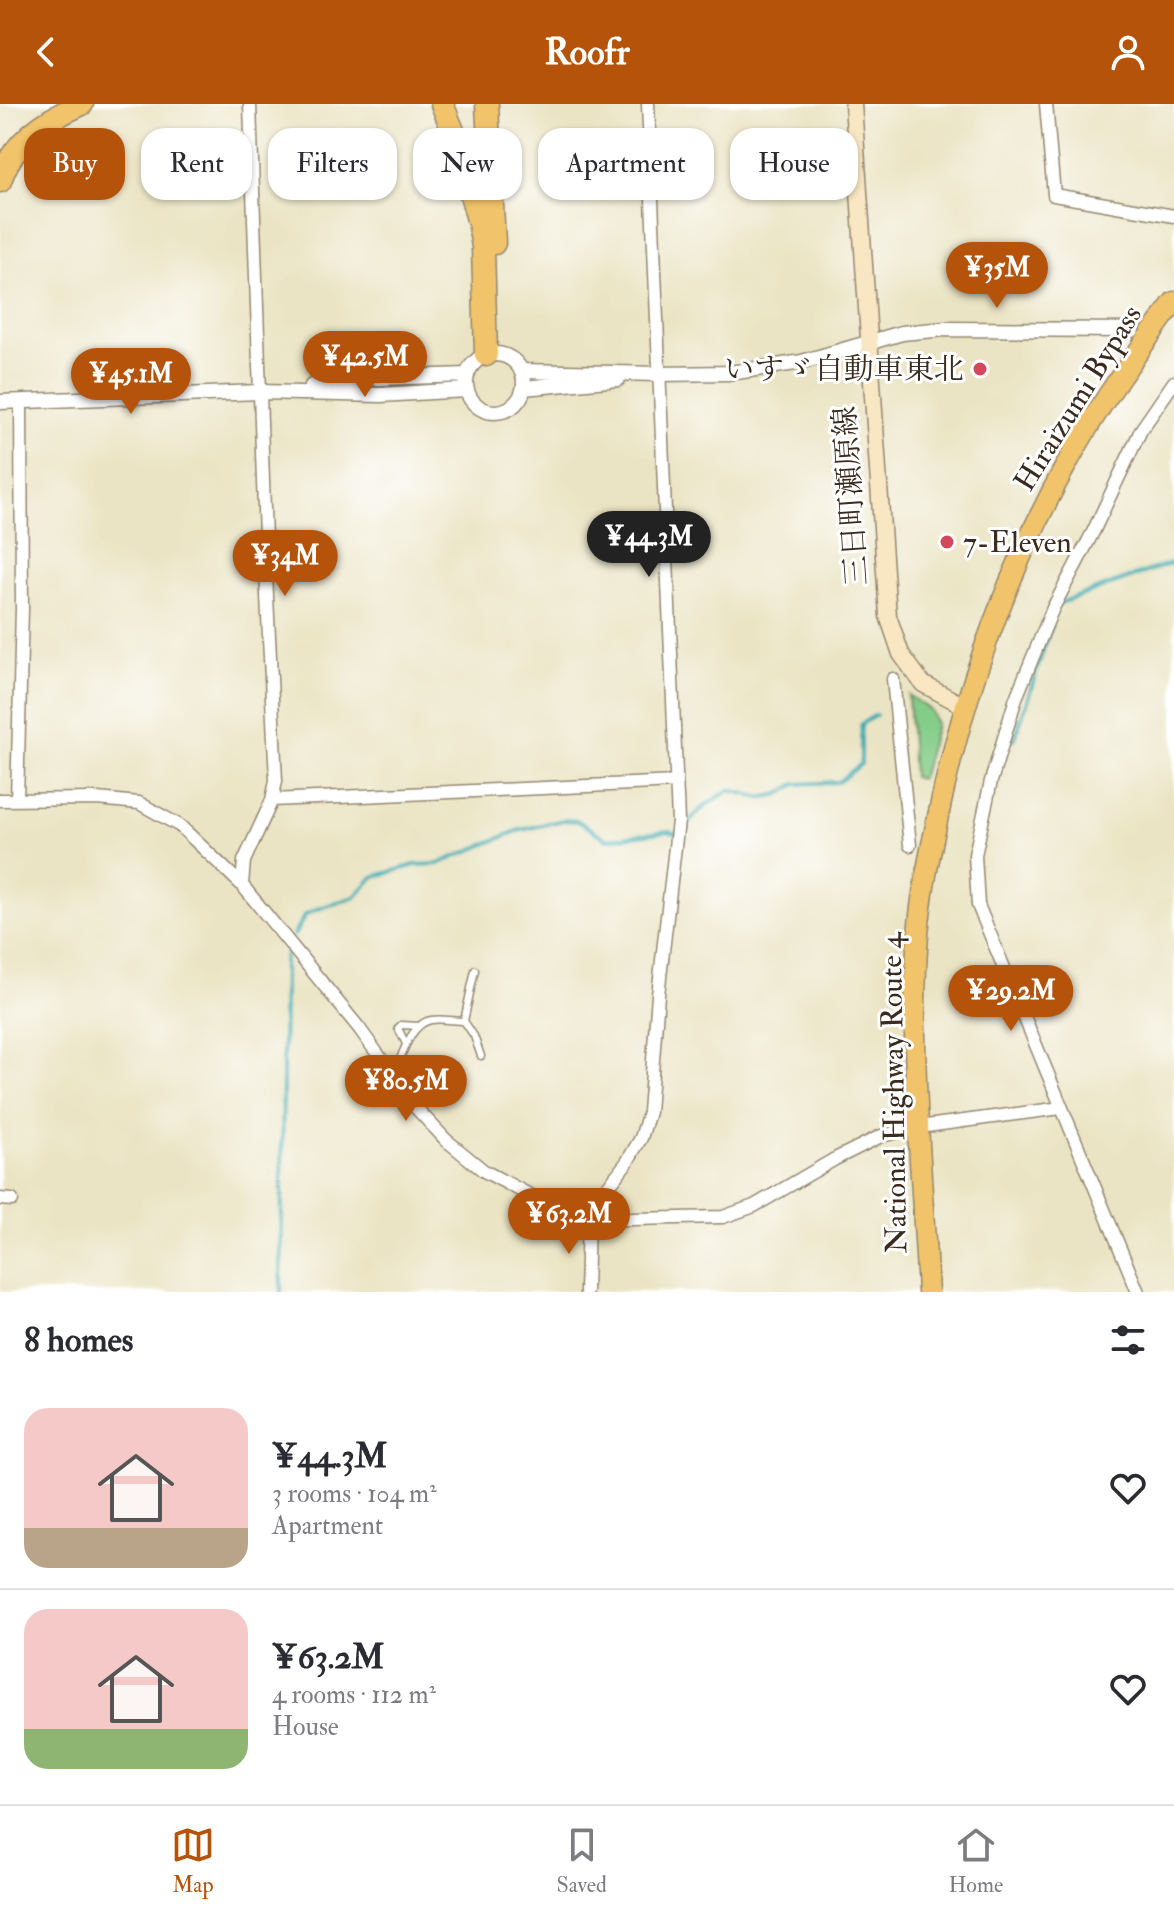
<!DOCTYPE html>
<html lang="en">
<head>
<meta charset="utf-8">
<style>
  body { margin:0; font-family:"IM FELL Double Pica","Noto Serif JP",serif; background:#f7f7f7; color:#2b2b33; height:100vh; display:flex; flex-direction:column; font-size:30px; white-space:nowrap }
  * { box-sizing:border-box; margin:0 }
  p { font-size:26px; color:#7c7c81 }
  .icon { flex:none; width:44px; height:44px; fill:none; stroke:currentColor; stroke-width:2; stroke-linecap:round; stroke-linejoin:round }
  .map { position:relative; height:1188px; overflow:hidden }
  .panel { display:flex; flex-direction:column; background:#fff; flex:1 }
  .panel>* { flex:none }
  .hud { position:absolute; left:24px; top:24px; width:1126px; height:72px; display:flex; gap:16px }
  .price { position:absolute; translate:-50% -68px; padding:0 18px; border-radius:28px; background:#b45309; color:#fff; font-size:26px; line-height:52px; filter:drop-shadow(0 2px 4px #0008) }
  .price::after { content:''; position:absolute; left:50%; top:48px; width:24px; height:18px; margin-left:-12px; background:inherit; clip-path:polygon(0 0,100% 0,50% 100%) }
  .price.selected { background:#222; color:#fff }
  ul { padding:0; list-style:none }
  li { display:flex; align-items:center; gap:24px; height:200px; padding:0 24px }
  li+li { border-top:2px solid #e1e1e2 }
  li span { display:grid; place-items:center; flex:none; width:224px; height:160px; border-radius:24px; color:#555 }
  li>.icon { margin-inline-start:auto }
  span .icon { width:96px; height:96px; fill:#fffc; stroke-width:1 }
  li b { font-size:34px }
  h2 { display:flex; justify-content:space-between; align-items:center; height:96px; padding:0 24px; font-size:34px }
  .tag { padding:0 28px; border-radius:24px; background:#fff; box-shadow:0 2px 6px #0004; font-size:28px; line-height:72px }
  .tag.selected { background:#b45309; color:#fff }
  header { display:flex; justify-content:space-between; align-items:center; height:104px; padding:0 24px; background:#b45309; color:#fff; font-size:36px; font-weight:700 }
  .tabs { display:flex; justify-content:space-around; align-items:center; height:112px; border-top:2px solid #e1e1e2; background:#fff; font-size:22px; color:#7c7c81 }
  .tabs a { display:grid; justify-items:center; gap:4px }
  .tabs .selected { color:#b45309 }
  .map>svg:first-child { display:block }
</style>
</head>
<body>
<header><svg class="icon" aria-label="back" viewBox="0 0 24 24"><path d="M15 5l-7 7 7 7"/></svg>Roofr<svg class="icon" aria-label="person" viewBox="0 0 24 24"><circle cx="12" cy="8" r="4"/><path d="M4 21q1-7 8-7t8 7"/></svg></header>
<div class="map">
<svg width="1174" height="1188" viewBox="0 0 1174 1188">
  <rect width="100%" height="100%" fill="#fff"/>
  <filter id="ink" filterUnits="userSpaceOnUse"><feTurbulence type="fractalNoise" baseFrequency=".0125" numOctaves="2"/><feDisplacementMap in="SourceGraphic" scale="16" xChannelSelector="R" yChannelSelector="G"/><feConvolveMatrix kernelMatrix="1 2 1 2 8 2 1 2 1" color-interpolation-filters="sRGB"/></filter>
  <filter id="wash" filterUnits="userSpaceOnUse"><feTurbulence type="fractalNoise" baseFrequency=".006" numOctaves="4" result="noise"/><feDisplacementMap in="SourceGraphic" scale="32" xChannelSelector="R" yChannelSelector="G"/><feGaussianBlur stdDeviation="1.8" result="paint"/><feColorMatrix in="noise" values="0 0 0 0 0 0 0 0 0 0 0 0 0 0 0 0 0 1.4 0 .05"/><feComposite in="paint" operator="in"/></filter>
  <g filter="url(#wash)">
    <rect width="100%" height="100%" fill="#ebe4c4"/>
    <path fill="#84cd89" stroke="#607c54" stroke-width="2" d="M 908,591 L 930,606 L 936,620 L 921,675 L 913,673 Z"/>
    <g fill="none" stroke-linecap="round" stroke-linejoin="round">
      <path stroke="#3aacb2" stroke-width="4" d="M 1060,499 L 1174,458
        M 1006,638 L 1015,634 L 1051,522
        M 294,831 L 305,811 L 317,805 L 355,793 L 373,773 L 415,761 L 438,760 L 517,727 L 563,716 L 578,717 L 607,735 L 669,727 L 683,732 C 690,709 710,698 730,686 L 761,694 L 780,690 L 796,680 L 838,678 L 861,660 L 861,620 L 876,611
        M 281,1188 L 284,858 L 288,843"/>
    </g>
  </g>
  <g filter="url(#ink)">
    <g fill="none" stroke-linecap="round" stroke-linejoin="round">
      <g stroke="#938771" stroke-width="9">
        <path id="service" d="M 464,917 L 474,932 L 481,952
          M 406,940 L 398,924 L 401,921 L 419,922
          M 387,965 L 398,960 C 404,945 413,919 431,916 C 441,914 454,917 464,917 L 475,866"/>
      </g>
      <g stroke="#938771" stroke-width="15">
        <path id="minor" d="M 1046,0 L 1054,91 L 1174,112
          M 893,575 L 910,741
          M 0,696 L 97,695 L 139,699 L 180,722 L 242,781 L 359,924 L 417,1005 L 446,1036 L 484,1067 L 558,1106 L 588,1116 L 723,1113 L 754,1102 L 835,1055 L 881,1032 L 919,1023 L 1061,1004
          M 17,696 L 22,505 L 21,297
          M 272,696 L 676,678
          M 242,781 L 244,757 L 272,696 L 276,677 L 267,492 L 250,0
          M 0,1095 L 12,1096
          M 586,1188 L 588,1116 L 591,1105 L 627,1058 L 641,1034 L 649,1008 L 658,891 L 678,717 L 648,0
          M 1138,1188 L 978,801 L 975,751 L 991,677 L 1016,594 L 1053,504 L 1093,428 L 1141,326 L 1174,278"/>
      </g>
      <g stroke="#938771" stroke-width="17">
        <path id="tertiary" d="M466 279a29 29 0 1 1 58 0a29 29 0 1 1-58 0Z
          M 521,267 L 659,270 L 730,269 L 802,258 L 902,229 L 945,225 L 1132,226
          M 312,282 L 377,274 L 467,271
          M 524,284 L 618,275
          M 0,298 L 260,288 L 380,291 L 466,286"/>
      </g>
      <g stroke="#938771" stroke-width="19">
        <path id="secondary" d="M 853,0 L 888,512 L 901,550 L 923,580 L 964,602"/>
      </g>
      <g stroke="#938771" stroke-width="23">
        <path id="trunk" d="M 928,1188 C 922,1072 909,946 918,831 C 921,792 929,754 937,717 C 963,590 1007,467 1070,354 C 1099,301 1139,246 1174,198"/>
      </g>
      <g stroke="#938771" stroke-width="25">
        <path id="motorway" d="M 442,0 L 453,27 L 479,119 L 483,143 L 486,251
          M 487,0 L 494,139
          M 0,77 C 13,37 45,16 82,0"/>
      </g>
      <use href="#service" stroke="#fff" stroke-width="6"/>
      <use href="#minor" stroke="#fff" stroke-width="12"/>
      <use href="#tertiary" stroke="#fff" stroke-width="14"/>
      <use href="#secondary" stroke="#f9e7c3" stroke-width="16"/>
      <use href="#trunk" stroke="#f1c36a" stroke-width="20"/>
      <use href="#motorway" stroke="#f1c36a" stroke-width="22"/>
    </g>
  </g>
  <g fill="#d1495b" stroke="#fff" stroke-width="3">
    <circle cx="980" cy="265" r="8"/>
    <circle cx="947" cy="438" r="8"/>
  </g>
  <g text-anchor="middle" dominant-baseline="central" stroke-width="6" stroke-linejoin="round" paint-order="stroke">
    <g font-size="30" fill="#3b2a1e" stroke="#fff" text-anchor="end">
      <text x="964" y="265">いすゞ自動車東北</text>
      <text x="963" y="438" text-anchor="start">7-Eleven</text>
    </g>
    <g font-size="30" fill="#3b2a1e" stroke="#fff">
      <text transform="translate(1078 294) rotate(-58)">Hiraizumi Bypass</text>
      <text transform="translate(851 392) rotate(-94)">三日町瀬原線</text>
      <text transform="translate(894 989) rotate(-91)">National Highway Route 4</text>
    </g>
  </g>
</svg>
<b class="price" style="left:997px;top:206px">¥35M</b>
<b class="price" style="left:365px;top:295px">¥42.5M</b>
<b class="price" style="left:131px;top:312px">¥45.1M</b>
<b class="price selected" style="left:649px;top:475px">¥44.3M</b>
<b class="price" style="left:285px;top:494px">¥34M</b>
<b class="price" style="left:1011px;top:929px">¥29.2M</b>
<b class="price" style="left:406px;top:1019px">¥80.5M</b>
<b class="price" style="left:569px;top:1152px">¥63.2M</b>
<div class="hud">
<a class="tag selected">Buy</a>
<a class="tag">Rent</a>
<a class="tag">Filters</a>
<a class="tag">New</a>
<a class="tag">Apartment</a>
<a class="tag">House</a>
</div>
</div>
<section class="panel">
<h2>8 homes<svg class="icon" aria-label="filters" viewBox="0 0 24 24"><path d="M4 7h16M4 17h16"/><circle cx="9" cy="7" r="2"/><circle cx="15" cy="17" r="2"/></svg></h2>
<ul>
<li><span style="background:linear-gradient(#f6c9c9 75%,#b9a48a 0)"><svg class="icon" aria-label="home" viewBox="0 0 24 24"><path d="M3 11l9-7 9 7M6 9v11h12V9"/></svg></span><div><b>¥44.3M</b><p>3 rooms · 104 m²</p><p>Apartment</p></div><svg class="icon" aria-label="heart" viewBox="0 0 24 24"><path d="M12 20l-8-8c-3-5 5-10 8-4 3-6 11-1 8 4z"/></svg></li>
<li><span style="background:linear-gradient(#f6c9c9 75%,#8fb573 0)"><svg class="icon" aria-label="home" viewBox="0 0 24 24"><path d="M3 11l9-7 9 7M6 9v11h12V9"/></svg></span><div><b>¥63.2M</b><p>4 rooms · 112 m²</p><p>House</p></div><svg class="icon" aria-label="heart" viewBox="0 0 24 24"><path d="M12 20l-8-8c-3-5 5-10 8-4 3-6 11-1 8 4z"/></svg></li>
</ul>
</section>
<nav class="tabs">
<a class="selected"><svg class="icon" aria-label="map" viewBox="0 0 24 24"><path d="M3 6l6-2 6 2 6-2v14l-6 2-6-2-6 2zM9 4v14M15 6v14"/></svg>Map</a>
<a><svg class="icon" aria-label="saved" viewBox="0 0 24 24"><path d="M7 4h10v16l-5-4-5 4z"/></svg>Saved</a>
<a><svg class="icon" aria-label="home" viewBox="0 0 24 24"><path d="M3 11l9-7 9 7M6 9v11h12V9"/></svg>Home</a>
</nav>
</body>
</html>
